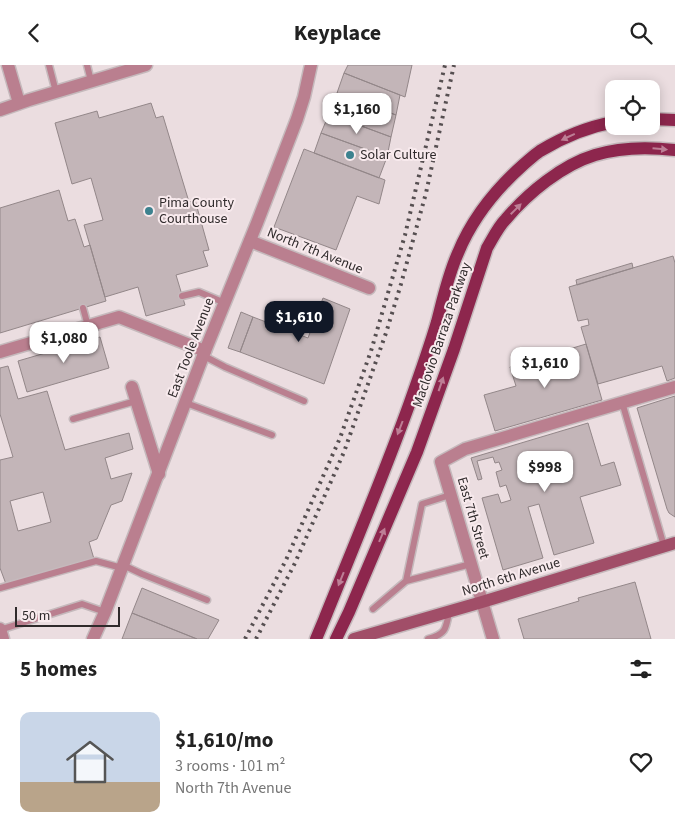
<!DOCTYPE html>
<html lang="en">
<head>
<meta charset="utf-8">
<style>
  body { margin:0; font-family:"Source Sans 3",sans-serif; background:#f2f2f2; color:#222; height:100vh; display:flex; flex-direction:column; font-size:19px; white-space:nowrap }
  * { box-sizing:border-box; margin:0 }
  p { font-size:16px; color:#767676 }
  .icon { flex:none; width:28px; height:28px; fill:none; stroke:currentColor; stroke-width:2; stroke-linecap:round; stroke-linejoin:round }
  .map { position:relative; height:574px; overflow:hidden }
  .details { display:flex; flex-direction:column; background:#fff; flex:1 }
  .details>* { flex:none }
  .tools { position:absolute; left:605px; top:15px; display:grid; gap:10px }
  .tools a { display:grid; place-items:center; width:55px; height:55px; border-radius:10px; background:#fff; box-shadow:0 2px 12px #0003; font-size:25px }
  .scale { position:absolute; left:15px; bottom:12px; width:105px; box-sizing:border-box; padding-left:5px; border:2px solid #2f2a2b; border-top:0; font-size:14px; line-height:18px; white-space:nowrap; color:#2f2a2b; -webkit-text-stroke:4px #f8eaed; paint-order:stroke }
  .price { position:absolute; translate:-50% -42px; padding:0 11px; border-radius:10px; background:#fff; color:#222; font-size:16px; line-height:32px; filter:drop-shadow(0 1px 2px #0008) }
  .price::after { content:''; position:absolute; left:50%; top:30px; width:15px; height:11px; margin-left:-8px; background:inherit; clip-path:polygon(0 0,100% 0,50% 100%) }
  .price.active { background:#111827; color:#fff }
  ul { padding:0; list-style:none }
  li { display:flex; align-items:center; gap:15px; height:125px; padding:0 20px }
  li+li { border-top:1px solid #e0e0e0 }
  li span { display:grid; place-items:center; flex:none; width:140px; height:100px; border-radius:10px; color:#555 }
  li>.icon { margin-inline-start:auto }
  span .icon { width:60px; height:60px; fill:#fffc; stroke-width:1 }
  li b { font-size:21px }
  h2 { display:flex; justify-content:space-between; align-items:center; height:60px; padding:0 20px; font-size:21px }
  header { display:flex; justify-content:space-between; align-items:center; height:65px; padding:0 20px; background:#fff; font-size:22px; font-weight:700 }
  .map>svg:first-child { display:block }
</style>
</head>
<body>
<header><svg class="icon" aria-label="back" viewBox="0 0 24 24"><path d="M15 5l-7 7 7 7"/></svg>Keyplace<svg class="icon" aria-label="search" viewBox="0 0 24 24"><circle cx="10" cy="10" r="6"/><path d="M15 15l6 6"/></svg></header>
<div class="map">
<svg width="675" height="574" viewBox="0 0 675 574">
  <rect width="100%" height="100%" fill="#ebdde0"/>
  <path fill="#c3b5b8" stroke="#938789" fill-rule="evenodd" d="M 348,0 L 412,0 L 405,32 L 344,8 Z
    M 344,8 L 400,30 L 396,50 L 337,28 Z
    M 337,28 L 396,50 L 391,72 L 329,49 Z
    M 151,38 L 156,53 L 163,51 L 189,137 L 195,135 L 209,185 L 203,186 L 208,201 L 176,210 L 185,240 L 146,251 L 138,222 L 105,232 L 84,160 L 103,155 L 91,113 L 72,119 L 55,58 L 97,46 L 99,53 Z
    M 329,49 L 391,72 L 387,92 L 321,68 Z
    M 321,68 L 387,92 L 379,113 L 314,88 Z
    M 304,84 L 385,115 L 379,139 L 357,131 L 336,185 L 274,162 Z
    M 59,125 L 68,156 L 75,154 L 84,182 L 90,180 L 106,236 L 0,268 L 0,143 Z
    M 673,191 L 675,198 L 675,313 L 667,316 L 662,301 L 598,319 L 581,262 L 589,260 L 588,254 L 578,256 L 569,222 Z
    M 632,198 L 633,203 L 577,220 L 576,215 Z
    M 323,233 L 350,244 L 324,319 L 240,287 L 253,252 L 308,273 Z
    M 241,247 L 253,252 L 240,287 L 228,283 Z
    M 100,272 L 109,303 L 27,327 L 18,296 Z
    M 586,279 L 602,335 L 495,366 L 484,330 L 516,321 L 510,302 Z
    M 8,301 L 18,334 L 47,326 L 65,385 L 129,368 L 133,384 L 105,393 L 111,414 L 132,408 L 122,436 L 111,440 L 97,474 L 89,477 L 94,494 L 6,519 L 0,503 L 0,395 L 13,392 L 0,349 L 0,303 ZM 43,427 L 51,457 L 18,466 L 10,436 Z
    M 675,331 L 675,452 L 669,448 L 667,444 L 637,343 Z
    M 588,358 L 601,401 L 614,397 L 621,420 L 580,432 L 594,478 L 554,490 L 539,439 L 528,442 L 543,493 L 503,505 L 482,433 L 498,429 L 501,438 L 511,435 L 506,420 L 500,422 L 496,407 L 502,405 L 499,397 L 495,398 L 493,392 L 477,396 L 482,414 L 478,415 L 471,393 Z
    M 635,517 L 651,574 L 524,574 L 518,554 L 579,536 L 578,533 Z
    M 142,523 L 219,555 L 208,574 L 197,574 L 132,548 Z
    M 132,548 L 197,574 L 122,574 Z"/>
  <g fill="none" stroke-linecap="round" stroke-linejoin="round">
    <g stroke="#c5b9bc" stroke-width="9">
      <path id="service" d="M 49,0 L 56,27
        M 87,0 L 91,16
        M 182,231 L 199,227 L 225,238
        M 83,243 L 88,261
        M 204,291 L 225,302 L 304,336
        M 622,337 L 664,481
        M 186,338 L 272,370
        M 73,354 L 136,336
        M 123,500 L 142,509 L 207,535
        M 406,516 L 471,499
        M 0,523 L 96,496 L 122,503
        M 373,544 L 406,516 L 422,439 L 450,430
        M 0,565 L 82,539 L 105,547
        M 428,574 C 446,569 446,564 449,547"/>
    </g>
    <g stroke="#c5b9bc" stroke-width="15">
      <path id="minor" d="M 8,0 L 19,38
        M 250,176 L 369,223
        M 0,287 L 119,252 L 205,286
        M 132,322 L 159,409
        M 493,574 L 441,397 L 465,384 L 675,322"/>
    </g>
    <g stroke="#c5b9bc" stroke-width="15">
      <path id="tertiary" d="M 0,45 L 29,35 L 146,0
        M 0,564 L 3,574
        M 93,574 L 105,547 L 205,286 L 257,158 L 297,54 L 304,32 L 311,0"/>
    </g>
    <g stroke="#c5b9bc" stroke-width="15">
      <path id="secondary" d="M 354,574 L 482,537 L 675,478"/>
    </g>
    <g stroke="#c5b9bc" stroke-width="15">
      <path id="primary" d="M 651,54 L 675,55
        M 316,574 L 324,555 C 353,483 383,412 409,340 C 419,312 429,284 437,257 C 443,234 448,210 458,188 C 472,154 495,125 523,100 C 528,96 534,90 540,86 C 563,72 587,62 614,57
        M 336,574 L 349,547 L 417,387 L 454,284 L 487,183 C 493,173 498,162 506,154 C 528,128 562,100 595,90 C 621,82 649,82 675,85"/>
    </g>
    <use href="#service" stroke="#ba7f8f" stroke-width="6"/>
    <use href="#minor" stroke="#ba7f8f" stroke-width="12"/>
    <use href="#tertiary" stroke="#ba7f8f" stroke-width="12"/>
    <use href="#secondary" stroke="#a14e68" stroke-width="12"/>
    <use href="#primary" stroke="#8d264d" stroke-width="12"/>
    <path stroke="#564f51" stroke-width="4" stroke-dasharray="2.5 5" stroke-linecap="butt" d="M 245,574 L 286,495 L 340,373 L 371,286 L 405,170 L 445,0
      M 256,574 L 295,498 L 344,387 L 386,268 L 401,219 L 426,128 L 454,0"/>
  </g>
  <defs><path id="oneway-solid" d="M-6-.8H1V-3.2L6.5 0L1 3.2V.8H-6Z" transform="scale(1.25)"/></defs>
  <g fill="#bd7e95">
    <use href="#oneway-solid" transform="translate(568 72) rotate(155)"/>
    <use href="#oneway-solid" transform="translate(660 84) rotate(5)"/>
    <use href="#oneway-solid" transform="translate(516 144) rotate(-45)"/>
    <use href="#oneway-solid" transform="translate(441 319) rotate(-71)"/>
    <use href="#oneway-solid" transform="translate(400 363) rotate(111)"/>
    <use href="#oneway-solid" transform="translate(382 470) rotate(-67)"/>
    <use href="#oneway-solid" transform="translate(341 514) rotate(112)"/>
  </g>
  <g fill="#3d828f" stroke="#f8eaed" stroke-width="2">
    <circle cx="350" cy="90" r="5"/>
    <circle cx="149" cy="146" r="5"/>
  </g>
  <g text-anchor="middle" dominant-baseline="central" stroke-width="4" stroke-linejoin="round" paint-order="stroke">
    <g font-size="14" fill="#2f2a2b" stroke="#f8eaed" text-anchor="start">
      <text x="360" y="90">Solar Culture</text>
      <text x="159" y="138">Pima County<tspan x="159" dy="16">Courthouse</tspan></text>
    </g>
    <g font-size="14" fill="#2f2a2b" stroke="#f8eaed">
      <text transform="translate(315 186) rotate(22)">North 7th Avenue</text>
      <text transform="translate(442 270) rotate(-71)">Maclovio Barraza Parkway</text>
      <text transform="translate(191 283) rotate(-69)">East Toole Avenue</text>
      <text transform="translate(473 453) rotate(74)">East 7th Street</text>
      <text transform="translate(511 512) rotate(-17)">North 6th Avenue</text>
    </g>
  </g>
</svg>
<div class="tools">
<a><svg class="icon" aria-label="locate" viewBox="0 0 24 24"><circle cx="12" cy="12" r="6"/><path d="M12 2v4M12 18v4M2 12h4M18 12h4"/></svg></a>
</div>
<div class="scale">50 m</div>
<b class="price" style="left:357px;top:70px">$1,160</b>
<b class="price active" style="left:299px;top:278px">$1,610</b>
<b class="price" style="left:64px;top:299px">$1,080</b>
<b class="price" style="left:545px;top:324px">$1,610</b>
<b class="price" style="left:545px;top:428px">$998</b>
</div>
<section class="details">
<h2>5 homes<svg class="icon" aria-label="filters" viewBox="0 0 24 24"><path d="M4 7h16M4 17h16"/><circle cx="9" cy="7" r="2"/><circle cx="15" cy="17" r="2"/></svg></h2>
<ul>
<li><span style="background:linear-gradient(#c9d6e8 70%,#b9a48a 0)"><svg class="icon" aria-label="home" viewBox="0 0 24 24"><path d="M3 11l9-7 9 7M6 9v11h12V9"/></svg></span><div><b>$1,610/mo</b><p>3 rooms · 101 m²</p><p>North 7th Avenue</p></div><svg class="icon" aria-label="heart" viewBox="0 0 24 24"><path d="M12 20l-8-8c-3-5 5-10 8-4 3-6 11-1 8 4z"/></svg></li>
</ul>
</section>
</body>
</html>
